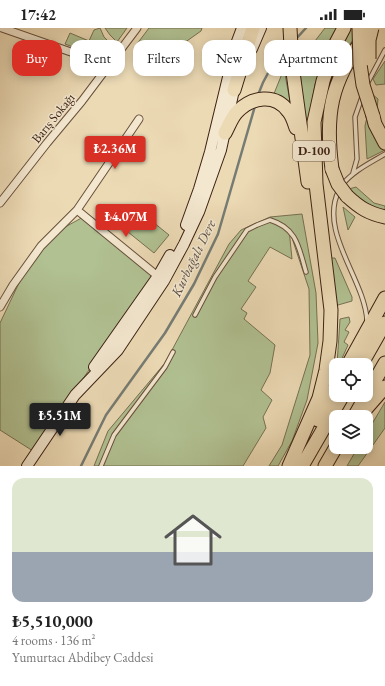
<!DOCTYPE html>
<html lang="en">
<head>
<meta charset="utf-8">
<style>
  body { margin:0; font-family:"EB Garamond",serif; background:#f6f6f6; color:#222; height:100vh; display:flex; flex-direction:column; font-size:15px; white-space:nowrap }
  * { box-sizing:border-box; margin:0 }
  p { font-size:13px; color:#767676 }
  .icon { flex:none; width:22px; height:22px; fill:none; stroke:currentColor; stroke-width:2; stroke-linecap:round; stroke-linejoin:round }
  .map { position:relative; height:438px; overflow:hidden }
  .sheet { display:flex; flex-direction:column; background:#fff; flex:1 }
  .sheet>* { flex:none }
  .guide { position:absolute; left:12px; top:12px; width:361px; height:36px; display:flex; gap:8px }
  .fabs { position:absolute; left:329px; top:330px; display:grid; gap:8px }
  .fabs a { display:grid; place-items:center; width:44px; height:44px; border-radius:8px; background:#fff; box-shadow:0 2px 10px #0003; font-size:20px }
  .price { position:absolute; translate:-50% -34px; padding:0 9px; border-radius:4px; background:#d93025; color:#fff; font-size:13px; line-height:26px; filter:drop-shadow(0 1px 2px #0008) }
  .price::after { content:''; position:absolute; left:50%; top:24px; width:12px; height:9px; margin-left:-6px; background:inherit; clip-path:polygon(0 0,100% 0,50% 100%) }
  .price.on { background:#222; color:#fff }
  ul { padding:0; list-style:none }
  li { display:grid; align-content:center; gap:8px; height:212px; padding:0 12px }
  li+li { border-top:1px solid #e0e0e0 }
  li span { display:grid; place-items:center; height:124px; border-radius:12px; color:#555 }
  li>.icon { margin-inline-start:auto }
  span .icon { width:72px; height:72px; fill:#fffc; stroke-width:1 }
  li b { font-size:17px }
  .tag { padding:0 14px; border-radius:12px; background:#fff; box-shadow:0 2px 10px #0003; font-size:14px; line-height:36px }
  .tag.on { background:#d93025; color:#fff }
  .status { display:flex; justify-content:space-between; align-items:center; height:28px; padding:0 20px; background:#fff; direction:ltr }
  .status svg { height:11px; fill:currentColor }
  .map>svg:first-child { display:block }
</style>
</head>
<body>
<div class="status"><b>17:42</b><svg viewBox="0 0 49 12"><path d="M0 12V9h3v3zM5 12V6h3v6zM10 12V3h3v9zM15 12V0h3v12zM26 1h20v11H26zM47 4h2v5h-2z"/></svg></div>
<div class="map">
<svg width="385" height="438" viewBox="0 0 385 438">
  <rect width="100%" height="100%" fill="#ecdab5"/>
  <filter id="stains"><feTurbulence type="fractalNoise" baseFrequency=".005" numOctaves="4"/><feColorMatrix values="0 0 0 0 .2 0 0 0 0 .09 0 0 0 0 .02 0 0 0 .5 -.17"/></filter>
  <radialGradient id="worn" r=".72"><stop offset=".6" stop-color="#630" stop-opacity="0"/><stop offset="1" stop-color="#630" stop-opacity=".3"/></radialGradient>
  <path fill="#b1c192" stroke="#767152" d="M 100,0 L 104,9 L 114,19 L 105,31 L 65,16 L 70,5 L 89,13 L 94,2 Z
    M 105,0 L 127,0 L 117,14 L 110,7 Z
    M 149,0 L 202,0 L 201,3 L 184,15 L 142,19 L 137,16 Z
    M 325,0 L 339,0 L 329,17 L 315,56 L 307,102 L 302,69 L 299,26 L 315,13 Z
    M 351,0 L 362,0 C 345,19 335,45 326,68 L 342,16 Z
    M 385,33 L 385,56 L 376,57 L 373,51 Z
    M 284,41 L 292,84 L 273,68 Z
    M 372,66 L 378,71 L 376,92 L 385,100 L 385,122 L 367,131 L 365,98 Z
    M 356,159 L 374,175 L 385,178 L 385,184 L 360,172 L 349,161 Z
    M 343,179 L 355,189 L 348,202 Z
    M 143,186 L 169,207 L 154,225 L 128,204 Z
    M 302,186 L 316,265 L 318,315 L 307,372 L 292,413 L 278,438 L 269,438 L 282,417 L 310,327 L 309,261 L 289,201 L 292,231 L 270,219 L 248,253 L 256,259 L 241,281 L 247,285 L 244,291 L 275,317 L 270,345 L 261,362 L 272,372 L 263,389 L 266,400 L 243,438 L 94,438 L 108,403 L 165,335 L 229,216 L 241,202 L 270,189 Z
    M 85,188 L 154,248 L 33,423 L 0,402 L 0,295 L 28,236 L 58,203 Z
    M 331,230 L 335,230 L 352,269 L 352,273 L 338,277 L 335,274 Z
    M 349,289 L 350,294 L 345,302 L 349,304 L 344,314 L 348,317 L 339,337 L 337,337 L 340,291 Z
    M 385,374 L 385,400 L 358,438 L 347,438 L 358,419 L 366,419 L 366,406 Z"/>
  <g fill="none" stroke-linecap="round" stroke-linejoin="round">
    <path stroke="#767c74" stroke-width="2.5" d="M 295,12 L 306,0
      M 258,67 C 264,49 273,35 286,21
      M 81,438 L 106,387 L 165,305 L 194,256 L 218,206 L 255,78"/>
    <g stroke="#684f3b" stroke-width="5.5">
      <path id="lane" d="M 367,56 L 385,22
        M 353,145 L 357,131 L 355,89 L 362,69
        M 342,157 C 353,143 370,135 385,126
        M 339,162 C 318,204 365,251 367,293
        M 195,287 L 215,249 L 247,202 L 257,197 L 270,192 C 297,200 299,220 306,244
        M 101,438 L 114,407 L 165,339 L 173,324"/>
    </g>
    <g stroke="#684f3b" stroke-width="9">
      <path id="street" d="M 2,0 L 108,37
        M 0,175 L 47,115 L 82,73 L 137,0
        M 77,182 L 160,250
        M 0,279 L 13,257 L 41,218 L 77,182 L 139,91"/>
    </g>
    <g stroke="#3c2112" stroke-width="12">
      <path id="secondary" d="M 252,21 L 261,0
        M 186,197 L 199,161 L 210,124 L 236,16 L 242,0
        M 94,339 L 158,248 L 170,227
        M 27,438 L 75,367 L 118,322 L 164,253 L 184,216 L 199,184 L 221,122 L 234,62 L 237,56"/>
    </g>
    <g stroke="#3c2112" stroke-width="15">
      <path id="highway" d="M 290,0 L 292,37 L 308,154
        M 234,62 L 253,0
        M 373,88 L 375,96 L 385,115
        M 225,105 C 229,98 232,88 238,83 C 252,69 275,65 288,83 C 292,87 294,94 296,100
        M 332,141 C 325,88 330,54 364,10
        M 347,168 C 360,180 368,185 385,189
        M 348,337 L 385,270
        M 361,337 L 385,295
        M 364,383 L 385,359
        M 354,389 L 385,335
        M 318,392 L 336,358
        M 289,438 L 319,370 L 326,342 L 330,313 L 331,282 L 316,156 L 314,94 L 323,53 L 334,19 L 344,0
        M 302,438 L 343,367
        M 325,438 L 336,419"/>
    </g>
    <use href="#lane" stroke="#f3e7cf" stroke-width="3.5"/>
    <use href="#street" stroke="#f3e7cf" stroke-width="7"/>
    <use href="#secondary" stroke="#f3e7cf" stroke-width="10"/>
    <use href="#highway" stroke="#ecdab5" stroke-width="13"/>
    <g stroke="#3c2112" stroke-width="15" stroke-linecap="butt">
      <path id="highway-bridge" d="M 359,0 L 360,36 L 363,57 L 373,88
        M 369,31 L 369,12 L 372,0
        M 332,141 L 338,156 L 347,168"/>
    </g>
    <use href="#highway-bridge" stroke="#ecdab5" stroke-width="13"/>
  </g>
  <g text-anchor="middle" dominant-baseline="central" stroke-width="3" stroke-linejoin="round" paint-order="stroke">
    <rect fill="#f3e7cf" stroke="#735c4b" stroke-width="1" x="293" y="113" width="42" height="20" rx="3"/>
    <g font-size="12" font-weight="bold" fill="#3c2112">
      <text x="314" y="123">D-100</text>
    </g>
    <g font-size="13" fill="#3c2112" stroke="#f3e7cf">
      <text transform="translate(53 90) rotate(-51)">Barış Sokağı</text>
    </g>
    <g font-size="14" font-style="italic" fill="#594e43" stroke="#f3e7cf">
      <text transform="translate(193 230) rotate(-64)">Kurbağalı Dere</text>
    </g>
  </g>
  <rect width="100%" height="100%" filter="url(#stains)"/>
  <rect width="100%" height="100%" fill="url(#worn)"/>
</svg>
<div class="fabs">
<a><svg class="icon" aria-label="locate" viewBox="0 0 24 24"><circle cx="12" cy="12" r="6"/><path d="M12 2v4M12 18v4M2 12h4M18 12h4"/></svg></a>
<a><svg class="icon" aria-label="layers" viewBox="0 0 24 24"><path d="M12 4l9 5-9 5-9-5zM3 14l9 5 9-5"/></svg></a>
</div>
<b class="price" style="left:115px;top:142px">₺2.36M</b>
<b class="price" style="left:126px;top:210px">₺4.07M</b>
<b class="price on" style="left:60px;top:409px">₺5.51M</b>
<div class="guide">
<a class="tag on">Buy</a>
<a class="tag">Rent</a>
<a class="tag">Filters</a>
<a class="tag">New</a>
<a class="tag">Apartment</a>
</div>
</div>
<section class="sheet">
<ul>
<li><span style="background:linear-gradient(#dfe7d0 60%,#9aa5b1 0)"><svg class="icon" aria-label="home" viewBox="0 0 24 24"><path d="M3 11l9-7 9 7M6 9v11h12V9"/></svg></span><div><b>₺5,510,000</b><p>4 rooms · 136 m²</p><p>Yumurtacı Abdibey Caddesi</p></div></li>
</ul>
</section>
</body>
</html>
